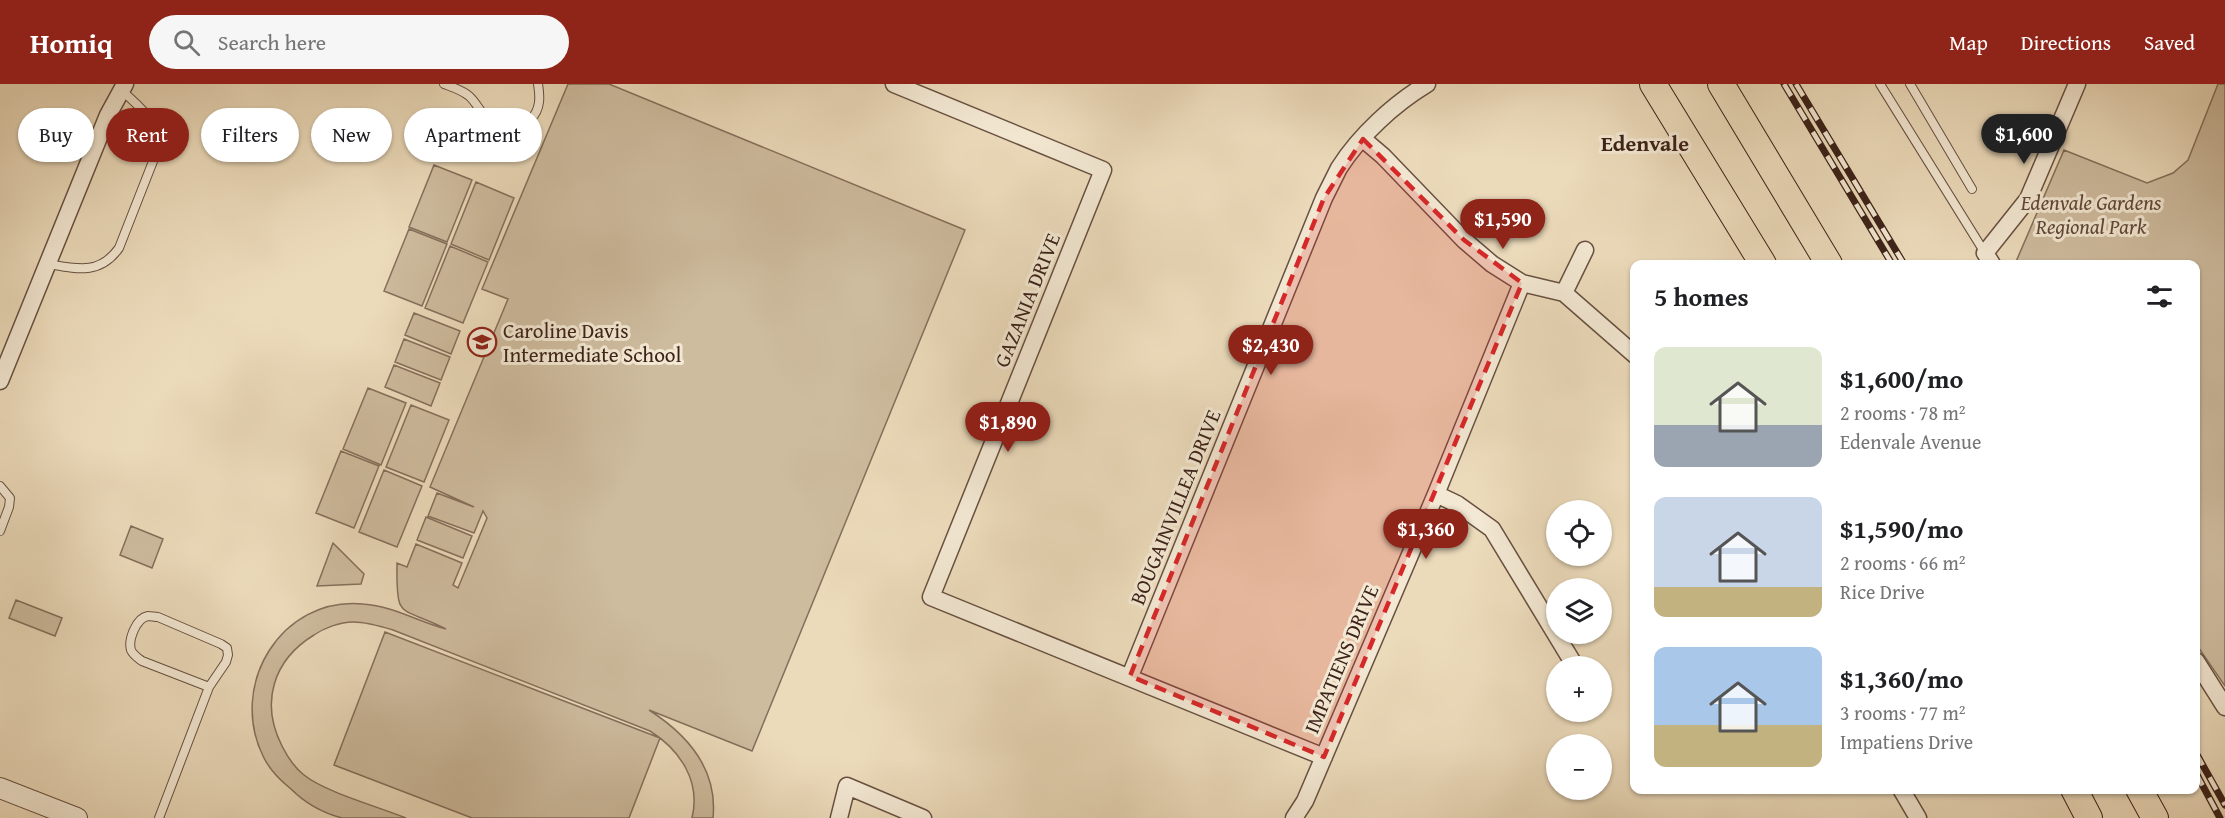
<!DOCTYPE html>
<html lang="en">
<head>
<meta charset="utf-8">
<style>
  body { margin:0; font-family:"Gentium Book Plus",serif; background:#f6f6f6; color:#202124; height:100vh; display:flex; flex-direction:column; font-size:22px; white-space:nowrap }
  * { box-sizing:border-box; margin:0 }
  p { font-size:20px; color:#757577 }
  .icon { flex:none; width:33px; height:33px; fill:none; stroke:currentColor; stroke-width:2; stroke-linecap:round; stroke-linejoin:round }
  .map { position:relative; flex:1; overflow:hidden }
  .side { position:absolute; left:1630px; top:176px; width:570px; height:534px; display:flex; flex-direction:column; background:#fff; border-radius:12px; box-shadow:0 2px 4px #0004 }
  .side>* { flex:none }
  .hud { position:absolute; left:18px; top:24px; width:570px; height:54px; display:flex; gap:12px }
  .controls { position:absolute; left:1546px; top:416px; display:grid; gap:12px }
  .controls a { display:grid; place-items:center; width:66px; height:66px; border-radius:50%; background:#fff; box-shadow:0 2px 4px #0004; font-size:30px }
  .price { position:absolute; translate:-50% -51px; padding:0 14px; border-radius:21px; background:#8f2418; color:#fff; font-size:20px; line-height:39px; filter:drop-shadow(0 2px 3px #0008) }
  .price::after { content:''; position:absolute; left:50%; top:36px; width:18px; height:14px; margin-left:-9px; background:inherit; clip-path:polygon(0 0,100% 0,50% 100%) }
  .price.selected { background:#222; color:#fff }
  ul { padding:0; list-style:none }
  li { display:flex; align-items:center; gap:18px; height:150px; padding:0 24px }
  li span { display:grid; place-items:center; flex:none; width:168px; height:120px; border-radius:12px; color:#555 }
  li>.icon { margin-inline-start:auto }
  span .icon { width:72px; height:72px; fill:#fffc; stroke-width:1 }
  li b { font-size:26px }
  h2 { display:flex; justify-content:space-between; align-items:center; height:72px; padding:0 24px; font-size:26px }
  .pill { padding:0 21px; border-radius:27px; background:#fff; box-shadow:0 2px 4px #0004; font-size:21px; line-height:54px }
  .pill.selected { background:#8f2418; color:#fff }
  header { display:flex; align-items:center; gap:36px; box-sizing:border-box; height:84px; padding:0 30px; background:#8f2418; color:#fff }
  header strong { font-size:28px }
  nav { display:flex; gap:33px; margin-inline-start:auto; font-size:21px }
  .search { width:420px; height:54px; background:#f6f6f6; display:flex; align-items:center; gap:15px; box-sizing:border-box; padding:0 21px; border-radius:33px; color:#757577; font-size:22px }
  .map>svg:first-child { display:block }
</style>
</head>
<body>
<header>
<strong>Homiq</strong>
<div class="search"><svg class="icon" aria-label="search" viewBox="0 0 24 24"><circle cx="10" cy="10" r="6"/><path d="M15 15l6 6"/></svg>Search here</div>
<nav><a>Map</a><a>Directions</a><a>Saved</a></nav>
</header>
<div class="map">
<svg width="2225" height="734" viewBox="0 0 2225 734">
  <rect width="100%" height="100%" fill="#ecdbbb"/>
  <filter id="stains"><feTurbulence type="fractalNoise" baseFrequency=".00333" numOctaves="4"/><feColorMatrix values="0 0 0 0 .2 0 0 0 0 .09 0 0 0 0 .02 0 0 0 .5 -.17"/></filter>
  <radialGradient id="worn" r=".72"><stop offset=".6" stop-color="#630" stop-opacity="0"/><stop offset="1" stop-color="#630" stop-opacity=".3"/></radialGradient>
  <path fill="#cebc9f" stroke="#856f5c" stroke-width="1.5" d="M 568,0 L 609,0 L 965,146 L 752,667 L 649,626 C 688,651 718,685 713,734 L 692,734 C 701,697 680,666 650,647 L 393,546 C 380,542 367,538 353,538 C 340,538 324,544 314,551 C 273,576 260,619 282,662 C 287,672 295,684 304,691 C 325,708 379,723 406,734 C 388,734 358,734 342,734 C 323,729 305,719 291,705 C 281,697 270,686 264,674 C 227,602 281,512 363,520 C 393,522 419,538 446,545 C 400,521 396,539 397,479 L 407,483 L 416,460 L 462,479 L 453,501 L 458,504 L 487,434 L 483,427 L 474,449 L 428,432 L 437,409 L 474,423 L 430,403 L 508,215 L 482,205 Z
    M 2218,0 L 2225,0 L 2225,602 L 2196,560 L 2196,180 L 2015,180 L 2064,66 L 2147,99 L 2173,89 L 2188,76 Z
    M 434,81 L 472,96 L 447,158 L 409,143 Z
    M 476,98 L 514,114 L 489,176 L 451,160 Z
    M 409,145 L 447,160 L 422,222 L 384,207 Z
    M 450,162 L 488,178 L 463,239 L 425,224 Z
    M 414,229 L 460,247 L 451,270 L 405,251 Z
    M 404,255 L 450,273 L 441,296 L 395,278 Z
    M 394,281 L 440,299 L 431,322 L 385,303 Z
    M 368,304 L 406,319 L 381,381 L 343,365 Z
    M 411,321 L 449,336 L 424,398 L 386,383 Z
    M 341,367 L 379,382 L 354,444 L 316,429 Z
    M 384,386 L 422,402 L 397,463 L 359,448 Z
    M 426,433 L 472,452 L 463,474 L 417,456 Z
    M 131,442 L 163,455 L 152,484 L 120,471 Z
    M 333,459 L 364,490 L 361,500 L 317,502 Z
    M 16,516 L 62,534 L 55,552 L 9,534 Z
    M 385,548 L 660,654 L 629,734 L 472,734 L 334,681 Z"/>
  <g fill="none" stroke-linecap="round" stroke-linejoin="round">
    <g stroke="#685041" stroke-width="10">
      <path id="service" d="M 444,0 C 452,3 462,6 469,12 C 477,19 481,30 489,37 C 502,48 520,45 531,35 C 541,25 540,12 538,0
        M 1880,0 L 1985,169
        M 1910,0 L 1972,105
        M 48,180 C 77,185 100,191 119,164 L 159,62 C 159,38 138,21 121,6
        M 0,402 L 10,414 L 9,423 L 0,447
        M 159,734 L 209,603 L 226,578 L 228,571 L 227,564 L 221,560 L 158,533 C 155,533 151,532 148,532 C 136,534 128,556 131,566 C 133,571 138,574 142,577 L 209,603"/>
    </g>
    <g stroke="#685041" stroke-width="19">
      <path id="minor" d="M 894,0 L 1103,86 L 931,513 L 1324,673
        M 1363,55 L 1383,72 L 1464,156 L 1492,180 L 1522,199 L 1564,209 L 1635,271
        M 1992,180 L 1985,169 L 2028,115 L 2077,0
        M 1564,209 L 1585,166
        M 0,297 L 108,31 L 125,0
        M 1436,410 L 1457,420 L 1492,445 L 1575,582
        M 2196,577 L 2225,623
        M 1130,592 L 1324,114 C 1329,104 1334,94 1339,84 C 1360,51 1394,20 1427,0
        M 1901,705 L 1918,734
        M 839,734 L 847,702 L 923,734
        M 1294,734 L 1305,717 L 1436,410 L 1522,199"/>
    </g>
    <g stroke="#685041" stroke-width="22">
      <path id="tertiary" d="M 0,704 L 77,734"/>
    </g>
    <g stroke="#3c2218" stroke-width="28">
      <path id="primary" d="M 1653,0 L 1763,180
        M 1721,0 L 1829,180
        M 2074,705 L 2089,734
        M 2139,705 L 2155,734"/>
    </g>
    <use href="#service" stroke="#f3e8d3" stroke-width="8"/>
    <use href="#minor" stroke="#f3e8d3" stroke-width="16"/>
    <use href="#tertiary" stroke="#f3e8d3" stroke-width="20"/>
    <use href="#primary" stroke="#ecdbbb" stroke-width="26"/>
    <g stroke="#3c2218" stroke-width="7">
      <path id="rail" d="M 1784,0 L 1892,180
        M 1796,0 L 1904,180
        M 2196,669 L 2225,721
        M 2196,689 L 2220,734"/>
    </g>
    <use href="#rail" stroke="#f3e8d3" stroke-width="4.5" stroke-dasharray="14" stroke-linecap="butt"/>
  </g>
  <path fill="#d62828" fill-opacity="0.2" stroke="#d62828" stroke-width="4.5" stroke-dasharray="12 8" stroke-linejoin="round" d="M 1363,55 L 1464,156 L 1522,199 L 1324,673 L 1130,592 L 1324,114 Z"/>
  <defs>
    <g id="school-ring" transform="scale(1.5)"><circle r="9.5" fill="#f3e8d3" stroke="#8f2418" stroke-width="1.5"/><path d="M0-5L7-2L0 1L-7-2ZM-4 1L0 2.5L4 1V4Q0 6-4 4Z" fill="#8f2418"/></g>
  </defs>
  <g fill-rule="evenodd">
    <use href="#school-ring" x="482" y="258"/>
  </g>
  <g text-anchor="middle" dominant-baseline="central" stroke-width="6" stroke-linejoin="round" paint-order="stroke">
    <g font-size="21" font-style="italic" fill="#60483a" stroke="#f3e8d3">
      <text x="2091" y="118">Edenvale Gardens<tspan x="2091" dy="24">Regional Park</tspan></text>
    </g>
    <g font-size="21" fill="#3c2218" stroke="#f3e8d3">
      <text transform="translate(1027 216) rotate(-68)">GAZANIA DRIVE</text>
      <text transform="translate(1175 423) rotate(-68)">BOUGAINVILLEA DRIVE</text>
      <text transform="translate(1341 575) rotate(-67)">IMPATIENS DRIVE</text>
    </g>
    <g font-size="21" fill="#3c2218" stroke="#f3e8d3" text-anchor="start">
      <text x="503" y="246">Caroline Davis<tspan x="503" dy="24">Intermediate School</tspan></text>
    </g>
    <g font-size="22" font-weight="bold" fill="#3c2218" stroke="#f3e8d3">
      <text x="1645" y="59">Edenvale</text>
    </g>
  </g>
  <rect width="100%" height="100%" filter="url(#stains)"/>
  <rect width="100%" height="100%" fill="url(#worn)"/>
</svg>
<div class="controls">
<a><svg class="icon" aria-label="locate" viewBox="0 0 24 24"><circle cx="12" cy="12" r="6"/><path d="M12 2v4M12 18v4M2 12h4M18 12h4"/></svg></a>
<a><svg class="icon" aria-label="layers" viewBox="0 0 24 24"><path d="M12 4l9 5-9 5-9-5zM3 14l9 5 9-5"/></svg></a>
<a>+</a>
<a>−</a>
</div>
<b class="price selected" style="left:2024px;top:81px">$1,600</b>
<b class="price" style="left:1503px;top:166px">$1,590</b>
<b class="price" style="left:1271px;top:292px">$2,430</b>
<b class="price" style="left:1008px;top:369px">$1,890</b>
<b class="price" style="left:1426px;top:476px">$1,360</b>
<div class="hud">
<a class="pill">Buy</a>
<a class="pill selected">Rent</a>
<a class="pill">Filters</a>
<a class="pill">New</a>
<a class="pill">Apartment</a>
</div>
<section class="side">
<h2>5 homes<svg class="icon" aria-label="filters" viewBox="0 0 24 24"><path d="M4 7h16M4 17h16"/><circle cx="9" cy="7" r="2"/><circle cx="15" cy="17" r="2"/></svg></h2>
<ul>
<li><span style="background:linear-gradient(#dfe7d0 65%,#9aa5b1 0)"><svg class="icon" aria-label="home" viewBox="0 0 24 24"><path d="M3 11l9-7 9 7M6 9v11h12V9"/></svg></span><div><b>$1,600/mo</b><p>2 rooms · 78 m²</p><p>Edenvale Avenue</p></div></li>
<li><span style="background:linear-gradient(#c9d6e8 75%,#c2b280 0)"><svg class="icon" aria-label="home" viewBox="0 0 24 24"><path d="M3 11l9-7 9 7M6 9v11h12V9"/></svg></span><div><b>$1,590/mo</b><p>2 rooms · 66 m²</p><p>Rice Drive</p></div></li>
<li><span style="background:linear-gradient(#a9c7e8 65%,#c2b280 0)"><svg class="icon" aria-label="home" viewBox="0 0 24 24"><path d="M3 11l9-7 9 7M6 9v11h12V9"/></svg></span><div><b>$1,360/mo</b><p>3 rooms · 77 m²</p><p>Impatiens Drive</p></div></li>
</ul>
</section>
</div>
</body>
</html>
